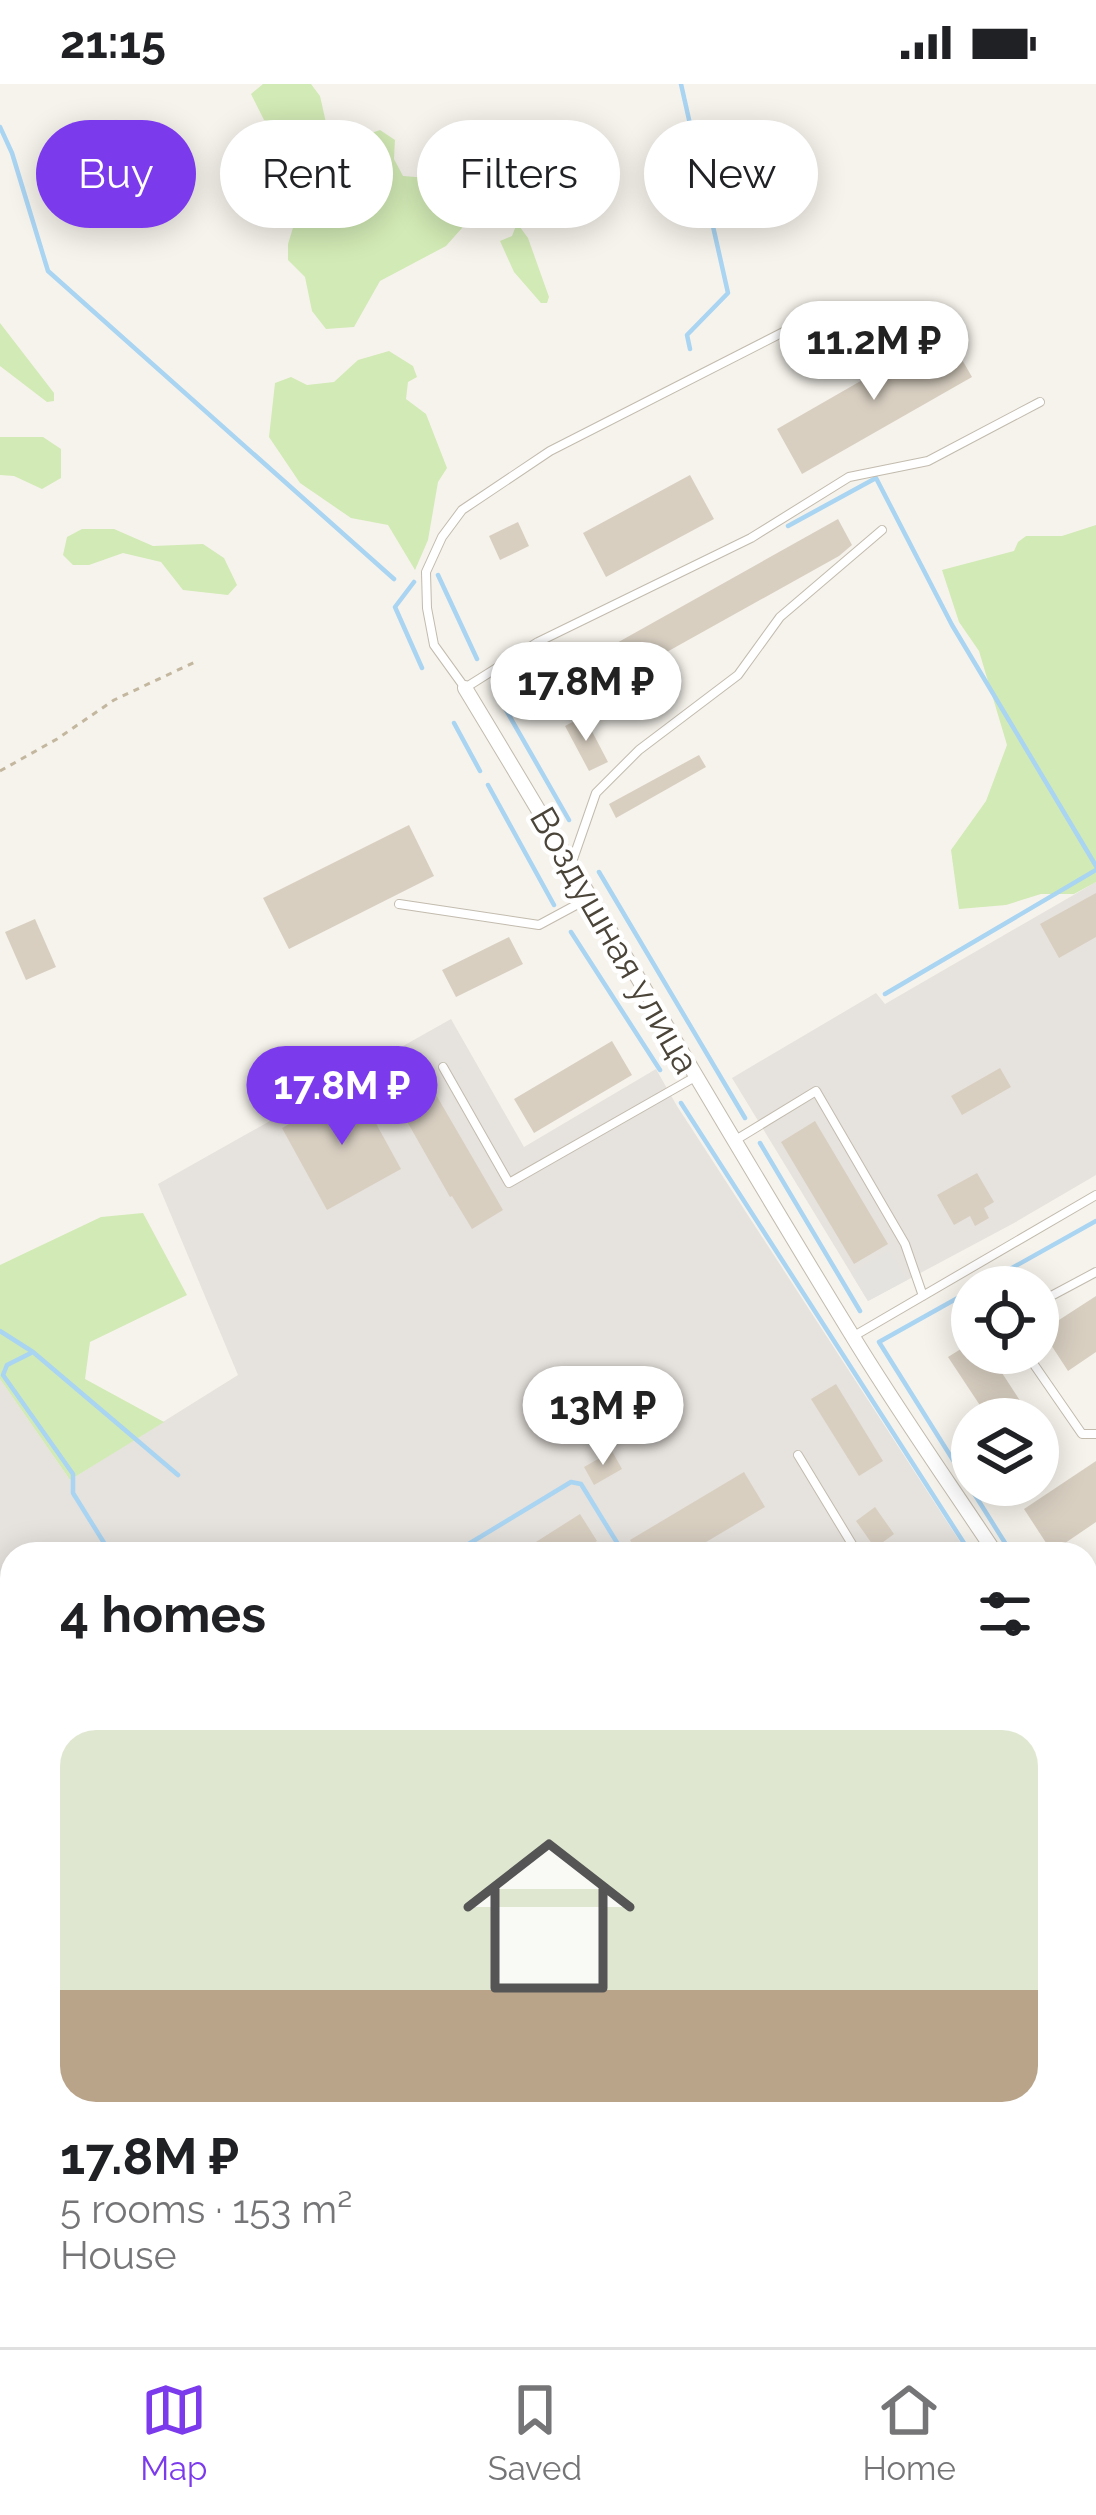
<!DOCTYPE html>
<html lang="en">
<head>
<meta charset="utf-8">
<style>
  body { margin:0; font-family:Raleway,sans-serif; background:#f2f2f2; color:#202124; height:100vh; display:flex; flex-direction:column; font-size:45px; white-space:nowrap }
  * { box-sizing:border-box; margin:0 }
  p { font-size:39px; color:#757577 }
  .icon { flex:none; width:66px; height:66px; fill:none; stroke:currentColor; stroke-width:2; stroke-linecap:round; stroke-linejoin:round }
  .map { position:relative; flex:1; overflow:hidden }
  .sheet { position:absolute; left:0px; top:1458px; width:1098px; height:807px; display:flex; flex-direction:column; background:#fff; border-radius:36px 36px 0 0; box-shadow:0 6px 30px #0003 }
  .sheet>* { flex:none }
  .banner { position:absolute; left:36px; top:36px; width:1026px; height:108px; display:flex; gap:24px }
  .buttons { position:absolute; left:951px; top:1182px; display:grid; gap:24px }
  .buttons a { display:grid; place-items:center; width:108px; height:108px; border-radius:50%; background:#fff; box-shadow:0 6px 30px #0003; font-size:60px }
  .price { position:absolute; translate:-50% -102px; padding:0 27px; border-radius:42px; background:#fff; color:#222; font-size:39px; line-height:78px; filter:drop-shadow(0 3px 6px #0008) }
  .price::after { content:''; position:absolute; left:50%; top:72px; width:36px; height:27px; margin-left:-18px; background:inherit; clip-path:polygon(0 0,100% 0,50% 100%) }
  .price.selected { background:#7c3aed; color:#fff }
  ul { padding:0; list-style:none }
  li { display:grid; align-content:center; gap:24px; height:636px; padding:0 60px }
  li span { display:grid; place-items:center; height:372px; border-radius:36px; color:#555 }
  li>.icon { margin-inline-start:auto }
  span .icon { width:216px; height:216px; fill:#fffc; stroke-width:1 }
  li b { font-size:51px }
  h2 { display:flex; justify-content:space-between; align-items:center; height:144px; padding:0 60px; font-size:51px }
  .chip { padding:0 42px; border-radius:54px; background:#fff; box-shadow:0 6px 30px #0003; font-size:42px; line-height:108px }
  .chip.selected { background:#7c3aed; color:#fff }
  .status { display:flex; justify-content:space-between; align-items:center; height:84px; padding:0 60px; background:#fff; direction:ltr }
  .status svg { height:33px; fill:currentColor }
  .dock { display:flex; justify-content:space-around; align-items:center; height:168px; border-top:3px solid #e0e0e0; background:#fff; font-size:33px; color:#757577 }
  .dock a { display:grid; justify-items:center; gap:6px }
  .dock .selected { color:#7c3aed }
  .map>svg:first-child { display:block }
</style>
</head>
<body>
<div class="status"><b>21:15</b><svg viewBox="0 0 49 12"><path d="M0 12V9h3v3zM5 12V6h3v6zM10 12V3h3v9zM15 12V0h3v12zM26 1h20v11H26zM47 4h2v5h-2z"/></svg></div>
<div class="map">
<svg width="1096" height="2263" viewBox="0 0 1096 2263">
  <rect width="100%" height="100%" fill="#f6f3ec"/>
  <path fill="#e6e2dd" d="M 1096,798 L 1096,1091 L 1014,1139 L 868,1217 L 732,994 L 876,909 L 885,920 Z
    M 451,935 L 524,1063 L 656,985 L 677,1022 L 968,1470 L 12,1470 L 12,2086 L 0,2066 L 0,1295 L 70,1396 L 238,1291 L 158,1100 Z
    M 1096,1613 L 1096,2077 L 1086,2083 L 1086,1619 Z
    M 1096,2143 L 1096,2263 L 875,2263 L 891,2253 L 1086,2253 L 1086,2148 Z
    M 118,2253 L 812,2253 L 796,2263 L 124,2263 Z"/>
  <path fill="#d2eab5" d="M 263,0 L 311,0 L 320,12 L 327,43 L 354,55 L 380,46 L 395,56 L 394,75 L 403,92 L 429,94 L 455,107 L 462,144 L 446,162 L 380,197 L 354,243 L 326,245 L 312,227 L 305,193 L 288,176 L 288,160 L 295,137 L 285,116 L 285,94 L 304,71 L 305,56 L 297,45 L 264,36 L 251,10 Z
    M 517,139 L 528,154 L 549,213 L 547,219 L 541,219 L 514,188 L 500,157 L 512,152 Z
    M 0,239 L 54,309 L 54,317 L 47,318 L 0,282 Z
    M 389,267 L 413,282 L 417,293 L 408,298 L 406,315 L 426,330 L 447,384 L 438,398 L 428,456 L 415,486 L 388,441 L 351,434 L 300,399 L 269,353 L 275,299 L 291,293 L 307,301 L 334,298 L 358,276 Z
    M 0,353 L 43,353 L 61,365 L 61,394 L 42,405 L 14,392 L 0,391 Z
    M 1096,441 L 1096,798 L 1074,810 L 1041,810 L 1006,821 L 959,825 L 951,766 L 986,717 L 1007,661 L 979,567 L 959,538 L 942,486 L 1014,467 L 1018,458 L 1026,452 L 1062,452 Z
    M 82,445 L 114,445 L 153,462 L 203,460 L 224,474 L 237,501 L 228,511 L 183,506 L 161,478 L 123,469 L 89,481 L 73,481 L 63,471 L 67,453 Z
    M 143,1129 L 187,1211 L 90,1258 L 85,1295 L 164,1338 L 70,1396 L 0,1295 L 0,1181 L 101,1133 Z"/>
  <path fill="#e5e3e0" d="M 889,1166 L 907,1196 L 868,1217 L 851,1189 Z"/>
  <g fill="none" stroke-linecap="round" stroke-linejoin="round">
    <path stroke="#a9d4f2" stroke-width="4.5" d="M 681,0 L 728,209 L 687,251 L 690,265
      M 0,43 L 12,69 L 48,187 L 394,495
      M 788,442 L 876,394 L 952,541 L 1096,782
      M 438,491 L 477,575
      M 414,498 L 395,523 L 422,584
      M 494,605 L 569,736
      M 454,639 L 480,687
      M 488,701 L 554,821
      M 599,788 L 745,1034
      M 571,848 L 660,986
      M 885,910 L 1096,786
      M 681,1019 L 971,1470
      M 760,1059 L 860,1227
      M 978,1203 L 1096,1137
      M 972,1206 L 879,1258 L 1012,1470
      M 0,1247 L 33,1268 L 178,1391
      M 33,1268 L 7,1281 L 3,1291 L 73,1390 L 73,1409 L 111,1470
      M 452,1470 L 571,1398 L 581,1400 L 624,1470
      M 1086,1504 L 1096,1498"/>
  </g>
  <path fill="#d8cfc1" d="M 946,248 L 972,293 L 802,390 L 777,345 Z
    M 690,391 L 714,435 L 606,493 L 583,449 Z
    M 838,435 L 852,461 L 839,472 L 622,593 L 606,565 Z
    M 518,438 L 529,462 L 500,476 L 489,452 Z
    M 584,632 L 608,678 L 589,687 L 565,642 Z
    M 699,671 L 706,683 L 616,734 L 609,720 Z
    M 409,741 L 434,792 L 289,865 L 263,814 Z
    M 1096,809 L 1096,853 L 1059,874 L 1040,840 Z
    M 35,835 L 56,883 L 26,896 L 5,848 Z
    M 509,853 L 523,880 L 456,913 L 442,886 Z
    M 612,957 L 632,991 L 534,1049 L 514,1015 Z
    M 417,978 L 503,1126 L 472,1145 L 452,1112 L 450,1113 L 384,997 Z
    M 1000,984 L 1011,1003 L 962,1031 L 951,1012 Z
    M 356,1003 L 401,1085 L 327,1126 L 282,1044 Z
    M 815,1037 L 888,1160 L 854,1180 L 781,1058 Z
    M 977,1089 L 994,1118 L 984,1124 L 989,1134 L 975,1142 L 970,1132 L 954,1141 L 937,1111 Z
    M 1096,1212 L 1096,1268 L 1068,1287 L 1042,1247 Z
    M 972,1258 L 972,1269 L 989,1269 L 1032,1335 L 989,1335 L 948,1273 Z
    M 836,1300 L 883,1377 L 859,1392 L 811,1315 Z
    M 612,1367 L 622,1385 L 594,1401 L 584,1383 Z
    M 1096,1377 L 1096,1438 L 1052,1468 L 1024,1425 Z
    M 744,1388 L 765,1423 L 686,1470 L 638,1470 L 630,1456 Z
    M 875,1423 L 894,1450 L 875,1464 L 856,1437 Z
    M 580,1430 L 597,1457 L 577,1470 L 517,1470 Z"/>
  <g fill="none" stroke-linecap="round" stroke-linejoin="round">
    <g stroke="#c2bbae" stroke-width="10">
      <path id="service" d="M 805,237 L 550,367 L 462,426 L 442,453 L 426,488 L 427,524 L 434,561 L 465,604 L 538,558 L 751,454 L 849,393 L 928,377 L 1040,318
        M 572,778 L 596,709 L 639,666 L 738,591 L 780,533 L 882,446
        M 399,820 L 539,841 L 591,813
        M 443,983 L 509,1099 L 695,993
        M 734,1057 L 816,1007 L 905,1160 L 923,1212
        M 1038,1219 L 1096,1188
        M 854,1252 L 1096,1111
        M 1026,1269 L 1082,1350 L 1096,1350
        M 798,1371 L 858,1470"/>
    </g>
    <g stroke="#c2bbae" stroke-width="16">
      <path id="minor" d="M 465,604 C 595,818 719,1035 850,1248 C 896,1324 947,1396 996,1470
        M 1086,2118 L 1096,2114
        M 0,2154 L 12,2175
        M 58,2253 L 64,2263
        M 825,2263 L 838,2253"/>
    </g>
    <g stroke="#d6c79b" stroke-width="24">
      <path id="secondary" d="M 1086,1544 L 1096,1538
        M 0,2188 L 12,2181"/>
    </g>
    <path stroke="#c4b79f" stroke-width="3" stroke-dasharray="6 6" stroke-linecap="butt" d="M 0,687 L 57,655 L 114,616 L 195,578"/>
    <use href="#service" stroke="#fff" stroke-width="8"/>
    <use href="#minor" stroke="#fff" stroke-width="14"/>
    <use href="#secondary" stroke="#fff3cd" stroke-width="21"/>
  </g>
  <g text-anchor="middle" dominant-baseline="central" stroke-width="9" stroke-linejoin="round" paint-order="stroke">
    <g font-size="36" fill="#4b4439" stroke="#fff">
      <text transform="translate(615 856) rotate(60)">Воздушная улица</text>
    </g>
  </g>
</svg>
<div class="buttons">
<a><svg class="icon" aria-label="locate" viewBox="0 0 24 24"><circle cx="12" cy="12" r="6"/><path d="M12 2v4M12 18v4M2 12h4M18 12h4"/></svg></a>
<a><svg class="icon" aria-label="layers" viewBox="0 0 24 24"><path d="M12 4l9 5-9 5-9-5zM3 14l9 5 9-5"/></svg></a>
</div>
<b class="price" style="left:874px;top:319px">11.2M ₽</b>
<b class="price" style="left:586px;top:660px">17.8M ₽</b>
<b class="price selected" style="left:342px;top:1064px">17.8M ₽</b>
<b class="price" style="left:603px;top:1384px">13M ₽</b>
<div class="banner">
<a class="chip selected">Buy</a>
<a class="chip">Rent</a>
<a class="chip">Filters</a>
<a class="chip">New</a>
</div>
<section class="sheet">
<h2>4 homes<svg class="icon" aria-label="filters" viewBox="0 0 24 24"><path d="M4 7h16M4 17h16"/><circle cx="9" cy="7" r="2"/><circle cx="15" cy="17" r="2"/></svg></h2>
<ul>
<li><span style="background:linear-gradient(#dfe7d0 70%,#b9a48a 0)"><svg class="icon" aria-label="home" viewBox="0 0 24 24"><path d="M3 11l9-7 9 7M6 9v11h12V9"/></svg></span><div><b>17.8M ₽</b><p>5 rooms · 153 m²</p><p>House</p></div></li>
</ul>
</section>
</div>
<nav class="dock">
<a class="selected"><svg class="icon" aria-label="map" viewBox="0 0 24 24"><path d="M3 6l6-2 6 2 6-2v14l-6 2-6-2-6 2zM9 4v14M15 6v14"/></svg>Map</a>
<a><svg class="icon" aria-label="saved" viewBox="0 0 24 24"><path d="M7 4h10v16l-5-4-5 4z"/></svg>Saved</a>
<a><svg class="icon" aria-label="home" viewBox="0 0 24 24"><path d="M3 11l9-7 9 7M6 9v11h12V9"/></svg>Home</a>
</nav>
</body>
</html>
